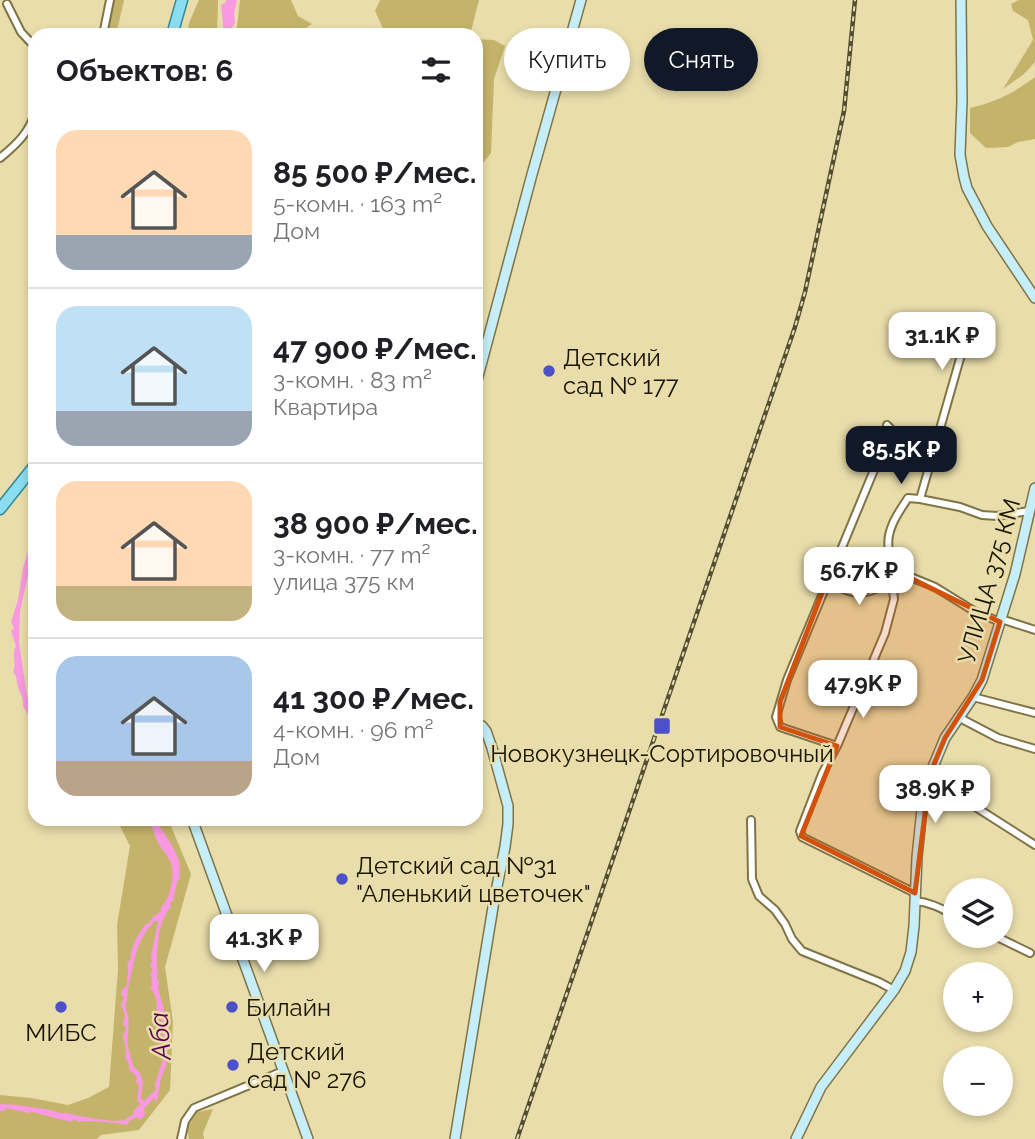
<!DOCTYPE html>
<html lang="ru">
<head>
<meta charset="utf-8">
<style>
  body { margin:0; font-family:Raleway,sans-serif; background:#f2f2f2; color:#202124; height:100vh; display:flex; flex-direction:column; font-size:26px; white-space:nowrap }
  * { box-sizing:border-box; margin:0 }
  p { font-size:23px; color:#757577 }
  .icon { flex:none; width:38px; height:38px; fill:none; stroke:currentColor; stroke-width:2; stroke-linecap:round; stroke-linejoin:round }
  .map { position:relative; flex:1; overflow:hidden }
  .side { position:absolute; left:28px; top:28px; width:455px; height:798px; display:flex; flex-direction:column; background:#fff; border-radius:21px; box-shadow:0 4px 10px #0003 }
  .side>* { flex:none }
  .banner { position:absolute; left:504px; top:28px; width:425px; height:63px; display:flex; gap:14px }
  .fabs { position:absolute; left:943px; top:878px; display:grid; gap:14px }
  .fabs a { display:grid; place-items:center; width:70px; height:70px; border-radius:50%; background:#fff; box-shadow:0 4px 10px #0003; font-size:35px }
  .price { position:absolute; translate:-50% -60px; padding:0 16px; border-radius:14px; background:#fff; color:#222; font-size:23px; line-height:46px; filter:drop-shadow(0 2px 4px #0008) }
  .price::after { content:''; position:absolute; left:50%; top:42px; width:21px; height:16px; margin-left:-10px; background:inherit; clip-path:polygon(0 0,100% 0,50% 100%) }
  .price.selected { background:#111827; color:#fff }
  ul { padding:0; list-style:none }
  li { display:flex; align-items:center; gap:21px; height:175px; padding:0 28px }
  li+li { border-top:2px solid #e0e0e0 }
  li span { display:grid; place-items:center; flex:none; width:196px; height:140px; border-radius:21px; color:#555 }
  li>.icon { margin-inline-start:auto }
  span .icon { width:84px; height:84px; fill:#fffc; stroke-width:1 }
  li b { font-size:30px }
  h2 { display:flex; justify-content:space-between; align-items:center; height:84px; padding:0 28px; font-size:30px }
  .tag { padding:0 24px; border-radius:32px; background:#fff; box-shadow:0 4px 10px #0003; font-size:24px; line-height:63px }
  .tag.selected { background:#111827; color:#fff }
  .map>svg:first-child { display:block }
</style>
</head>
<body>
<div class="map">
<svg width="1035" height="1139" viewBox="0 0 1035 1139">
  <rect width="100%" height="100%" fill="#e9ddab"/>
  <path fill="#c4b36a" d="M 113,0 L 124,0 L 116,35 L 107,35 Z
    M 199,0 L 218,0 L 217,35 L 187,35 L 189,23 Z
    M 240,0 L 291,0 L 298,16 L 312,24 L 296,35 L 236,35 Z
    M 380,0 L 479,0 L 470,35 L 386,35 L 375,11 Z
    M 1019,0 L 1035,0 L 1035,62 L 1024,74 L 1003,89 L 1033,40 L 1028,20 L 1013,11 L 1011,4 Z
    M 476,39 L 494,40 L 505,46 L 494,79 L 491,153 L 484,162 L 476,158 Z
    M 1035,77 L 1035,139 L 1018,142 L 1008,147 L 986,148 L 970,133 L 970,108 C 998,101 1012,94 1035,77 Z
    M 104,819 L 168,819 L 191,874 L 165,967 L 173,1022 L 170,1090 L 139,1130 L 101,1135 L 97,1139 L 0,1139 L 0,1095 L 31,1098 L 68,1105 L 88,1098 L 109,1087 L 118,969 L 117,925 L 130,846 L 119,824 Z
    M 213,1109 L 203,1133 L 204,1139 L 189,1139 L 187,1127 L 197,1112 Z"/>
  <path fill="#f999e2" fill-rule="evenodd" d="M 226,0 L 237,0 L 234,14 L 235,22 L 232,28 L 232,35 L 224,35 L 221,5 L 225,3 Z
    M 35,529 L 35,543 L 20,611 L 19,643 L 27,696 L 35,714 L 35,727 L 23,706 C 24,697 20,694 18,687 C 16,680 18,678 13,672 C 17,663 11,654 16,646 L 11,631 L 14,628 L 11,622 L 18,600 L 23,568 Z
    M 146,819 L 155,819 C 162,831 179,853 180,866 C 180,869 179,873 180,877 L 177,882 L 173,901 L 170,903 L 171,907 C 159,919 157,945 157,962 C 157,968 158,973 157,979 L 159,982 L 158,988 L 164,1010 L 168,1039 L 171,1043 L 168,1050 L 166,1066 L 161,1078 L 157,1103 L 154,1098 L 143,1110 L 146,1113 L 140,1120 L 136,1117 L 128,1122 L 128,1125 C 119,1123 86,1120 78,1122 L 75,1119 L 71,1122 L 32,1112 L 29,1113 L 5,1108 L 5,1111 L 0,1111 L 0,1104 C 15,1104 31,1107 45,1109 C 53,1110 59,1114 67,1113 C 79,1116 113,1123 124,1120 C 128,1118 130,1116 134,1114 L 133,1111 L 141,1104 L 137,1101 L 139,1085 L 136,1082 L 137,1077 L 129,1070 L 129,1064 L 125,1057 L 126,1051 L 123,1035 L 126,1029 L 123,1023 L 125,1016 L 121,1005 L 124,997 L 121,995 L 122,990 L 127,985 C 126,978 130,969 127,963 L 131,959 C 129,950 140,930 146,924 L 148,924 L 153,917 L 161,911 L 161,907 C 170,900 175,874 171,863 C 169,857 159,847 156,838 C 153,830 152,825 146,819 ZM 155,921 L 158,921 L 151,956 L 152,961 L 150,966 L 153,969 L 151,972 L 152,986 L 150,988 C 155,993 158,1003 156,1009 L 159,1012 L 158,1017 L 161,1020 L 163,1042 L 160,1049 L 164,1056 L 155,1084 L 156,1090 L 144,1101 L 141,1099 C 142,1091 144,1083 141,1076 C 138,1068 139,1073 134,1067 C 133,1065 128,1048 128,1045 C 126,1037 130,1030 128,1023 L 129,1019 L 125,1006 C 128,1000 127,996 128,989 C 134,964 135,940 155,921 Z"/>
  <g fill="none" stroke-linecap="round" stroke-linejoin="round">
    <g stroke="#7f7445" stroke-width="10">
      <path id="street" d="M 7,4 L 21,32 L 35,47
        M 103,35 L 110,0
        M 0,158 C 16,145 30,132 35,112
        M 920,499 L 960,507 L 982,515 L 997,516 L 1029,511
        M 896,571 C 894,564 890,557 889,550 C 885,531 898,513 908,498 L 920,499 L 963,348
        M 827,580 C 855,598 864,596 892,581
        M 1001,619 L 1035,630
        M 973,697 L 1035,713
        M 958,717 L 998,738 L 1035,749
        M 837,746 L 780,727 L 776,717 L 787,680 L 891,429 L 887,425
        M 928,782 L 963,799 L 1035,845
        M 751,820 L 752,879 L 759,896 L 775,910 L 785,924 L 792,939 L 802,951 L 879,982 L 894,990
        M 915,893 L 802,837 L 800,831 L 822,774 L 837,746 L 885,633 L 894,599 L 892,581 L 896,571 L 935,587 L 974,611 L 1000,622
        M 915,901 C 930,902 942,909 956,916
        M 995,936 L 1030,953
        M 181,1139 L 185,1121 L 194,1108 L 283,1071"/>
    </g>
    <g stroke="#7f7445" stroke-width="12">
      <path id="secondary" d="M 961,0 L 962,101 L 960,155 L 964,177 L 967,188 L 987,226 L 1035,298
        M 476,384 L 531,178 L 581,0
        M 192,819 L 308,1139
        M 455,1139 L 494,901 L 505,847 L 508,824 L 508,806 L 492,748 L 486,731 L 482,726 L 476,724
        M 796,1139 L 821,1087 L 894,990 L 905,971 L 911,952 L 914,926 L 917,857 L 922,809 L 930,774 L 945,738 L 973,697 L 982,680 L 1015,574 L 1035,488"/>
    </g>
    <g stroke="#318997" stroke-width="13">
      <path id="primary" d="M 172,35 L 182,0
        M 0,509 L 35,465"/>
    </g>
    <use href="#street" stroke="#fff" stroke-width="6"/>
    <use href="#secondary" stroke="#c5eef8" stroke-width="9"/>
    <use href="#primary" stroke="#8bdef1" stroke-width="10"/>
    <g stroke="#534d32" stroke-width="4.5">
      <path id="rail" d="M 517,1139 L 795,327 L 805,292 L 844,111 L 855,0"/>
    </g>
    <use href="#rail" stroke="#e9ddab" stroke-width="2" stroke-dasharray="5" stroke-linecap="butt"/>
  </g>
  <path fill="#d3520b" fill-opacity="0.2" stroke="#d3520b" stroke-width="5" stroke-linejoin="round" d="M 896,571 L 1000,622 L 982,680 L 945,738 L 930,774 L 915,893 L 801,836 L 837,746 L 780,727 L 780,702 L 827,580 L 862,594 L 892,581 Z"/>
  <g fill="#4d51c7" stroke="#e9ddab" stroke-width="2.5">
    <circle cx="549" cy="371" r="7"/>
    <rect x="653" y="717" width="18" height="18" rx="3.5"/>
    <circle cx="342" cy="879" r="7"/>
    <circle cx="61" cy="1007" r="7"/>
    <circle cx="232" cy="1007" r="7"/>
    <circle cx="233" cy="1065" r="7"/>
  </g>
  <g text-anchor="middle" dominant-baseline="central" stroke-width="5" stroke-linejoin="round" paint-order="stroke">
    <g font-size="24" fill="#191503" stroke="#e9ddab" text-anchor="start">
      <text x="563" y="357">Детский<tspan x="563" dy="28">сад № 177</tspan></text>
      <text x="662" y="753" text-anchor="middle">Новокузнецк-Сортировочный</text>
      <text x="356" y="865">Детский сад №31<tspan x="356" dy="28">"Аленький цветочек"</tspan></text>
      <text x="246" y="1007">Билайн</text>
      <text x="61" y="1032" text-anchor="middle">МИБС</text>
      <text x="247" y="1051">Детский<tspan x="247" dy="28">сад № 276</tspan></text>
    </g>
    <g font-size="24" fill="#191503" stroke="#e9ddab">
      <text transform="translate(989 581) rotate(-74)">УЛИЦА 375 КМ</text>
    </g>
    <g font-size="26" font-style="italic" fill="#5b014d" stroke="#e9ddab">
      <text transform="translate(160 1036) rotate(-94)">Аба</text>
    </g>
  </g>
</svg>
<div class="fabs">
<a><svg class="icon" aria-label="layers" viewBox="0 0 24 24"><path d="M12 4l9 5-9 5-9-5zM3 14l9 5 9-5"/></svg></a>
<a>+</a>
<a>−</a>
</div>
<b class="price" style="left:942px;top:372px">31.1K ₽</b>
<b class="price selected" style="left:901px;top:486px">85.5K ₽</b>
<b class="price" style="left:859px;top:607px">56.7K ₽</b>
<b class="price" style="left:863px;top:720px">47.9K ₽</b>
<b class="price" style="left:935px;top:825px">38.9K ₽</b>
<b class="price" style="left:264px;top:974px">41.3K ₽</b>
<div class="banner">
<a class="tag">Купить</a>
<a class="tag selected">Снять</a>
</div>
<section class="side">
<h2>Объектов: 6<svg class="icon" aria-label="filters" viewBox="0 0 24 24"><path d="M4 7h16M4 17h16"/><circle cx="9" cy="7" r="2"/><circle cx="15" cy="17" r="2"/></svg></h2>
<ul>
<li><span style="background:linear-gradient(#ffd9b3 75%,#9aa5b1 0)"><svg class="icon" aria-label="home" viewBox="0 0 24 24"><path d="M3 11l9-7 9 7M6 9v11h12V9"/></svg></span><div><b>85 500 ₽/мес.</b><p>5-комн. · 163 m²</p><p>Дом</p></div></li>
<li><span style="background:linear-gradient(#bfe0f5 75%,#9aa5b1 0)"><svg class="icon" aria-label="home" viewBox="0 0 24 24"><path d="M3 11l9-7 9 7M6 9v11h12V9"/></svg></span><div><b>47 900 ₽/мес.</b><p>3-комн. · 83 m²</p><p>Квартира</p></div></li>
<li><span style="background:linear-gradient(#ffd9b3 75%,#c2b280 0)"><svg class="icon" aria-label="home" viewBox="0 0 24 24"><path d="M3 11l9-7 9 7M6 9v11h12V9"/></svg></span><div><b>38 900 ₽/мес.</b><p>3-комн. · 77 m²</p><p>улица 375 км</p></div></li>
<li><span style="background:linear-gradient(#a9c7e8 75%,#b9a48a 0)"><svg class="icon" aria-label="home" viewBox="0 0 24 24"><path d="M3 11l9-7 9 7M6 9v11h12V9"/></svg></span><div><b>41 300 ₽/мес.</b><p>4-комн. · 96 m²</p><p>Дом</p></div></li>
</ul>
</section>
</div>
</body>
</html>
